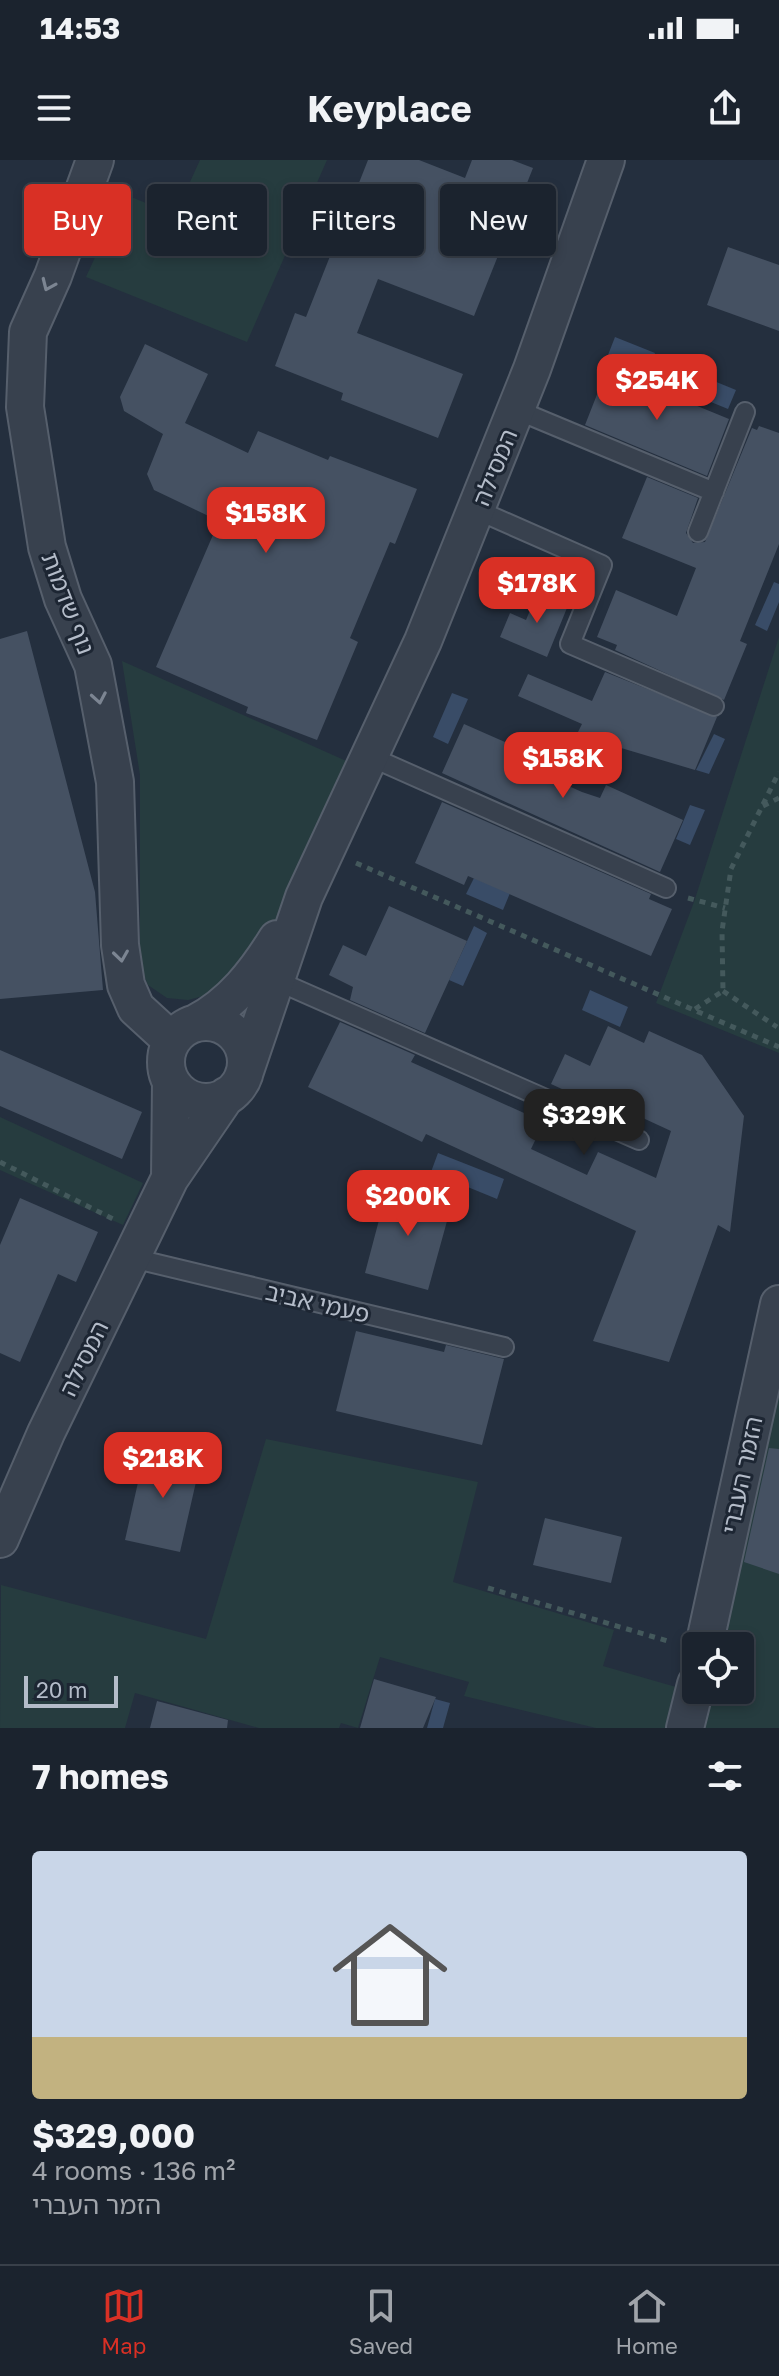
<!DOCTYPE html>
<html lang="en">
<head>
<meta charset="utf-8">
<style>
  body { margin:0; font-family:"Golos Text","Noto Sans Hebrew",sans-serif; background:#242b36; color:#f1f3f6; height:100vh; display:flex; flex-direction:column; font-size:30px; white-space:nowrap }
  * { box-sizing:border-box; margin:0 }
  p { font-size:26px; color:#a0a4aa }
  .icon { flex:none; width:44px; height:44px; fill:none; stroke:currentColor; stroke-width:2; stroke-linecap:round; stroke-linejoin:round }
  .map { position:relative; height:1568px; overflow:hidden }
  .side { display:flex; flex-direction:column; background:#1b232e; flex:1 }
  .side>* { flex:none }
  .top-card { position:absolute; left:24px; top:24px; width:732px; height:72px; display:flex; gap:16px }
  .fabs { position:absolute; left:682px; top:1472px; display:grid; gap:16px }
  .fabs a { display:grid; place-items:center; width:72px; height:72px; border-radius:8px; background:#1b232e; box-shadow:0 4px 12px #0003,0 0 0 2px #39404a; font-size:40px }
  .scale { position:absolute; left:24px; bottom:20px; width:94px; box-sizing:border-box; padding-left:8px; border:4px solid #b4bcc9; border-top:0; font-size:22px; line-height:28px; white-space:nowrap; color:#b4bcc9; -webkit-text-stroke:6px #1d2633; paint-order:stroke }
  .price { position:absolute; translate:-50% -68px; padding:0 18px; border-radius:16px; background:#d93025; color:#fff; font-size:26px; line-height:52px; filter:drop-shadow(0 2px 4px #0008) }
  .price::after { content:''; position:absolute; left:50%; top:48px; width:24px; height:18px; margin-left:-12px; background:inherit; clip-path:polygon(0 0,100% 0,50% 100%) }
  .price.active { background:#222; color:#fff }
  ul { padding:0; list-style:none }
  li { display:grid; align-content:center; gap:16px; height:424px; padding:0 32px }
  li+li { border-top:2px solid #39404a }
  li span { display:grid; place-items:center; height:248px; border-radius:8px; color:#555 }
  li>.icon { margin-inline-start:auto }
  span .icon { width:144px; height:144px; fill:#fffc; stroke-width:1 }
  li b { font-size:34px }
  h2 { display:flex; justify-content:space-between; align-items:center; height:96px; padding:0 32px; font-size:34px }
  .tag { padding:0 28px; border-radius:8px; background:#1b232e; box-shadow:0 4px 12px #0003,0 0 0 2px #39404a; font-size:28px; line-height:72px }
  .tag.active { background:#d93025; color:#fff }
  .status { display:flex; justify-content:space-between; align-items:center; height:56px; padding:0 40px; background:#1b232e; direction:ltr }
  .status svg { height:22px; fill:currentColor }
  header { display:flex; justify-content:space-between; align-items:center; height:104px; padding:0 32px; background:#1b232e; font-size:36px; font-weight:700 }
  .dock { display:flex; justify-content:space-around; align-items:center; height:112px; border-top:2px solid #39404a; background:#1b232e; font-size:22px; color:#a0a4aa }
  .dock a { display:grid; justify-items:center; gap:4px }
  .dock .active { color:#d93025 }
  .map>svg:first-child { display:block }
</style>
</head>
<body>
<div class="status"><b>14:53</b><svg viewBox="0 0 49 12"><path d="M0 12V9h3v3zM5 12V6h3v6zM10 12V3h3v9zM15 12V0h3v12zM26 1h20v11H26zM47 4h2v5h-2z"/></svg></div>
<header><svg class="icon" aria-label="menu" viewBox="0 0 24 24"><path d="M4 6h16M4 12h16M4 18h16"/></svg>Keyplace<svg class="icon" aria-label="share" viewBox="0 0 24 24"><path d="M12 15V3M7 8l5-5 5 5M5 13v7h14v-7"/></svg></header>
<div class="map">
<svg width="779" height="1568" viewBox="0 0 779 1568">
  <rect width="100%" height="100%" fill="#242f3e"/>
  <path fill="#263c3f" d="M 200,0 L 327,0 L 247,182 L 86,117 L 124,34 L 175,55 Z
    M 779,477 L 779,893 L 656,843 L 694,742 Z
    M 122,501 L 353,604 L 277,758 L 242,814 L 211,834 L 188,840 L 167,838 L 148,825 L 140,806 L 140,615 Z
    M 0,957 L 143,1023 L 123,1065 L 0,1010 Z
    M 779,1233 L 779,1568 L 705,1568 L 713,1530 L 740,1530 L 740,1486 L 723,1486 Z
    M 266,1279 L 478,1322 L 453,1422 L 614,1470 L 603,1506 L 676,1527 L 665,1568 L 596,1568 L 464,1536 L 469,1522 L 380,1497 L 358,1568 L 341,1563 L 339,1568 L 259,1568 L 135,1533 L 125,1568 L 0,1568 L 1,1425 L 206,1479 Z"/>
  <path fill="#394c67" d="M 615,177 L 655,193 L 648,211 L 608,195 Z
    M 692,212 L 736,230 L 728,249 L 684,231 Z
    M 774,422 L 779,424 L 779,442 L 767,471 L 755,465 Z
    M 452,533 L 468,539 L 448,584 L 433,577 Z
    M 714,574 L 725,579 L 709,614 L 696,610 Z
    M 690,645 L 705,650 L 690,685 L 676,679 Z
    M 474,718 L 510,733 L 503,750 L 466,734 Z
    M 474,766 L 487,773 L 463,826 L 449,820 Z
    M 590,830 L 628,847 L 620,867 L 582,850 Z
    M 438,993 L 504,1019 L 497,1039 L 431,1012 Z
    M 435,1539 L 450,1543 L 443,1568 L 427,1568 Z"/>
  <path fill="#455162" d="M 368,0 L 419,0 L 465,18 L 472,0 L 512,0 L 533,8 L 474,156 L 378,119 L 357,173 L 463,214 L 438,278 L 341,240 L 343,233 L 275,206 L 295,153 L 306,157 Z
    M 728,87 L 779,105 L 779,171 L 707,145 Z
    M 145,184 L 208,214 L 185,263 L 248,293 L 258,271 L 328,300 L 330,296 L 417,329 L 395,384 L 390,382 L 350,478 L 358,482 L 317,580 L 246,553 L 248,547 L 156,507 L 219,361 L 154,330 L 147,314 L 163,274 L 124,251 L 120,237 Z
    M 607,209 L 729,259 L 707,316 L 585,265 Z
    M 759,266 L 779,273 L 779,384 L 740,481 L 747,484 L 724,540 L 615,490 L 617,485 L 597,477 L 616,430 L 677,456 L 696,408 L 622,378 L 647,317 L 698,338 L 686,373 L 693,383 L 705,382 L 752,268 L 757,270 Z
    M 538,431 L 569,443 L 547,497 L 500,477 L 510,453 L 526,460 Z
    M 27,471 L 95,732 L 103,830 L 0,839 L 0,479 Z
    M 605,512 L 717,557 L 695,610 L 601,582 L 578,572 L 582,564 L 518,536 L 528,514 L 592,541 Z
    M 464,564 L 532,594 L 526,607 L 582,632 L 600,638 L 606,625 L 683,660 L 660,712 L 442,613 Z
    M 442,642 L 651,734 L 649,739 L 672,749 L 651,796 L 468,716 L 464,725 L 415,703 Z
    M 389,746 L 467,781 L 425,873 L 350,840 L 353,827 L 329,815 L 343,785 L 366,796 Z
    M 340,862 L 415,895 L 411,902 L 544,962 L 531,989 L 587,1015 L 598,992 L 656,1018 L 671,971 L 580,929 L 577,936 L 551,924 L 565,894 L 590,906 L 608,866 L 644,883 L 649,871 L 702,895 L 744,956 L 730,1072 L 718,1065 L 669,1202 L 593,1181 L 636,1071 L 426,974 L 422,982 L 308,927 Z
    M 0,890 L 142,952 L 122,999 L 0,946 Z
    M 388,1026 L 452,1043 L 428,1130 L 365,1113 Z
    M 20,1038 L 98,1072 L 76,1122 L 58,1114 L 20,1202 L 0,1193 L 0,1085 Z
    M 356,1171 L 444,1192 L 446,1185 L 504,1199 L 482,1285 L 336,1251 Z
    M 146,1287 L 201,1300 L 180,1392 L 125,1380 Z
    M 769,1288 L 779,1289 L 779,1414 L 744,1402 Z
    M 545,1358 L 622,1377 L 611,1423 L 533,1405 Z
    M 374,1519 L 436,1537 L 423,1568 L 360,1568 Z
    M 157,1541 L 228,1560 L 227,1568 L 150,1568 Z"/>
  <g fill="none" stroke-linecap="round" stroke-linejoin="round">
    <g stroke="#565f6c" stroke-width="22">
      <path id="service" d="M 517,250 L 714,332
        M 477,350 L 602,405 L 570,484 L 714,546
        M 698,372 L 745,252
        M 371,597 L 666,728
        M 275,820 L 639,980
        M 132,1098 L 504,1187"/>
    </g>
    <g stroke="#565f6c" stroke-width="40">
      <path id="minor" d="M 95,0 L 53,116 L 28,172 L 25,247 L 47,387 L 63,439 L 93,505 L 115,622 L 120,785 L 126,825 L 136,848 L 172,881
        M166 902a40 40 0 1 1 80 0a40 40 0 1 1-80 0Z
        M 196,863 C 232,844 256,813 277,779
        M 243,917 L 304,737 L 423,481 L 532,209 L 606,0
        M 170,1018 L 171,922
        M 0,1379 L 46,1273 L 170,1018 L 226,936
        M 704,1486 L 779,1144
        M 685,1568 L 696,1524"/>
    </g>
    <path stroke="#44595c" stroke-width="5" stroke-dasharray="6 6" stroke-linecap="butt" d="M 763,646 L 779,638
      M 356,703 L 779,887
      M 688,738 L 725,748
      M 723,831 L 777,867
      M 695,849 L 723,831 L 722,771 L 731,709 L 779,612
      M 0,1002 L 113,1059
      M 488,1428 L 671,1482"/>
    <use href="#service" stroke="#38414e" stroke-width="18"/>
    <use href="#minor" stroke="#38414e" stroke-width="36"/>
  </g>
  <defs><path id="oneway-chevron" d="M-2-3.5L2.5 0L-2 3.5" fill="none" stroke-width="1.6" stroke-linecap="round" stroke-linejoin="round" transform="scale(2)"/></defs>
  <g stroke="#7c8592">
    <use href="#oneway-chevron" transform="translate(48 125) rotate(114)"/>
    <use href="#oneway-chevron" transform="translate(99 538) rotate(80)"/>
    <use href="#oneway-chevron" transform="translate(121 796) rotate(82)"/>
  </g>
  <g text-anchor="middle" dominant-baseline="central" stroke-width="6" stroke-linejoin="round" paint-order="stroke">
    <g font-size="24" fill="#b4bcc9" stroke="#1d2633">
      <text transform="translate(494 307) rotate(-68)">המסילה</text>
      <text transform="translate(69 443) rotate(69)">נוף שדמות</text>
      <text transform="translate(318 1142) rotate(13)">פעמי אביב</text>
      <text transform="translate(83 1198) rotate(-64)">המסילה</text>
      <text transform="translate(741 1315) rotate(-78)">הזמר העברי</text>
    </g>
  </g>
</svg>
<div class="fabs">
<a><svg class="icon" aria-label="locate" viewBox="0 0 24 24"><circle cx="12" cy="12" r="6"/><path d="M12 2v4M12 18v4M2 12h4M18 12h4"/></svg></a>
</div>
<div class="scale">20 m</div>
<b class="price" style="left:657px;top:262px">$254K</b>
<b class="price" style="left:266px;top:395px">$158K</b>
<b class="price" style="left:537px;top:465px">$178K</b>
<b class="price" style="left:563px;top:640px">$158K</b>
<b class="price active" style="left:584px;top:997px">$329K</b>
<b class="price" style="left:408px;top:1078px">$200K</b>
<b class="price" style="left:163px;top:1340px">$218K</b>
<div class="top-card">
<a class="tag active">Buy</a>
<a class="tag">Rent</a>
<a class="tag">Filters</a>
<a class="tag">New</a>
</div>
</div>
<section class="side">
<h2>7 homes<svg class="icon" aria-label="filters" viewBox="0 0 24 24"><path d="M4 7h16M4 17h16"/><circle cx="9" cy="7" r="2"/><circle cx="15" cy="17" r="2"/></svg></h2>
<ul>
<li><span style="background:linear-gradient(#c9d6e8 75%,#c2b280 0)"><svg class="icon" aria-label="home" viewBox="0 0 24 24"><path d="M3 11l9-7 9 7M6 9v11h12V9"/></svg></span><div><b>$329,000</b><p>4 rooms · 136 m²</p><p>הזמר העברי</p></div></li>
</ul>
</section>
<nav class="dock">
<a class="active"><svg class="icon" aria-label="map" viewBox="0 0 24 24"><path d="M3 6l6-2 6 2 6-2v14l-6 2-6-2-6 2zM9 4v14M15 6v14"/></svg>Map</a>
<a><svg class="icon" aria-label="saved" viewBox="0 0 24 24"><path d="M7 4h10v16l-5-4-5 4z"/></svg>Saved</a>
<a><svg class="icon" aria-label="home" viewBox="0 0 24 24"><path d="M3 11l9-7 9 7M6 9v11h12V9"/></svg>Home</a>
</nav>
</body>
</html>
